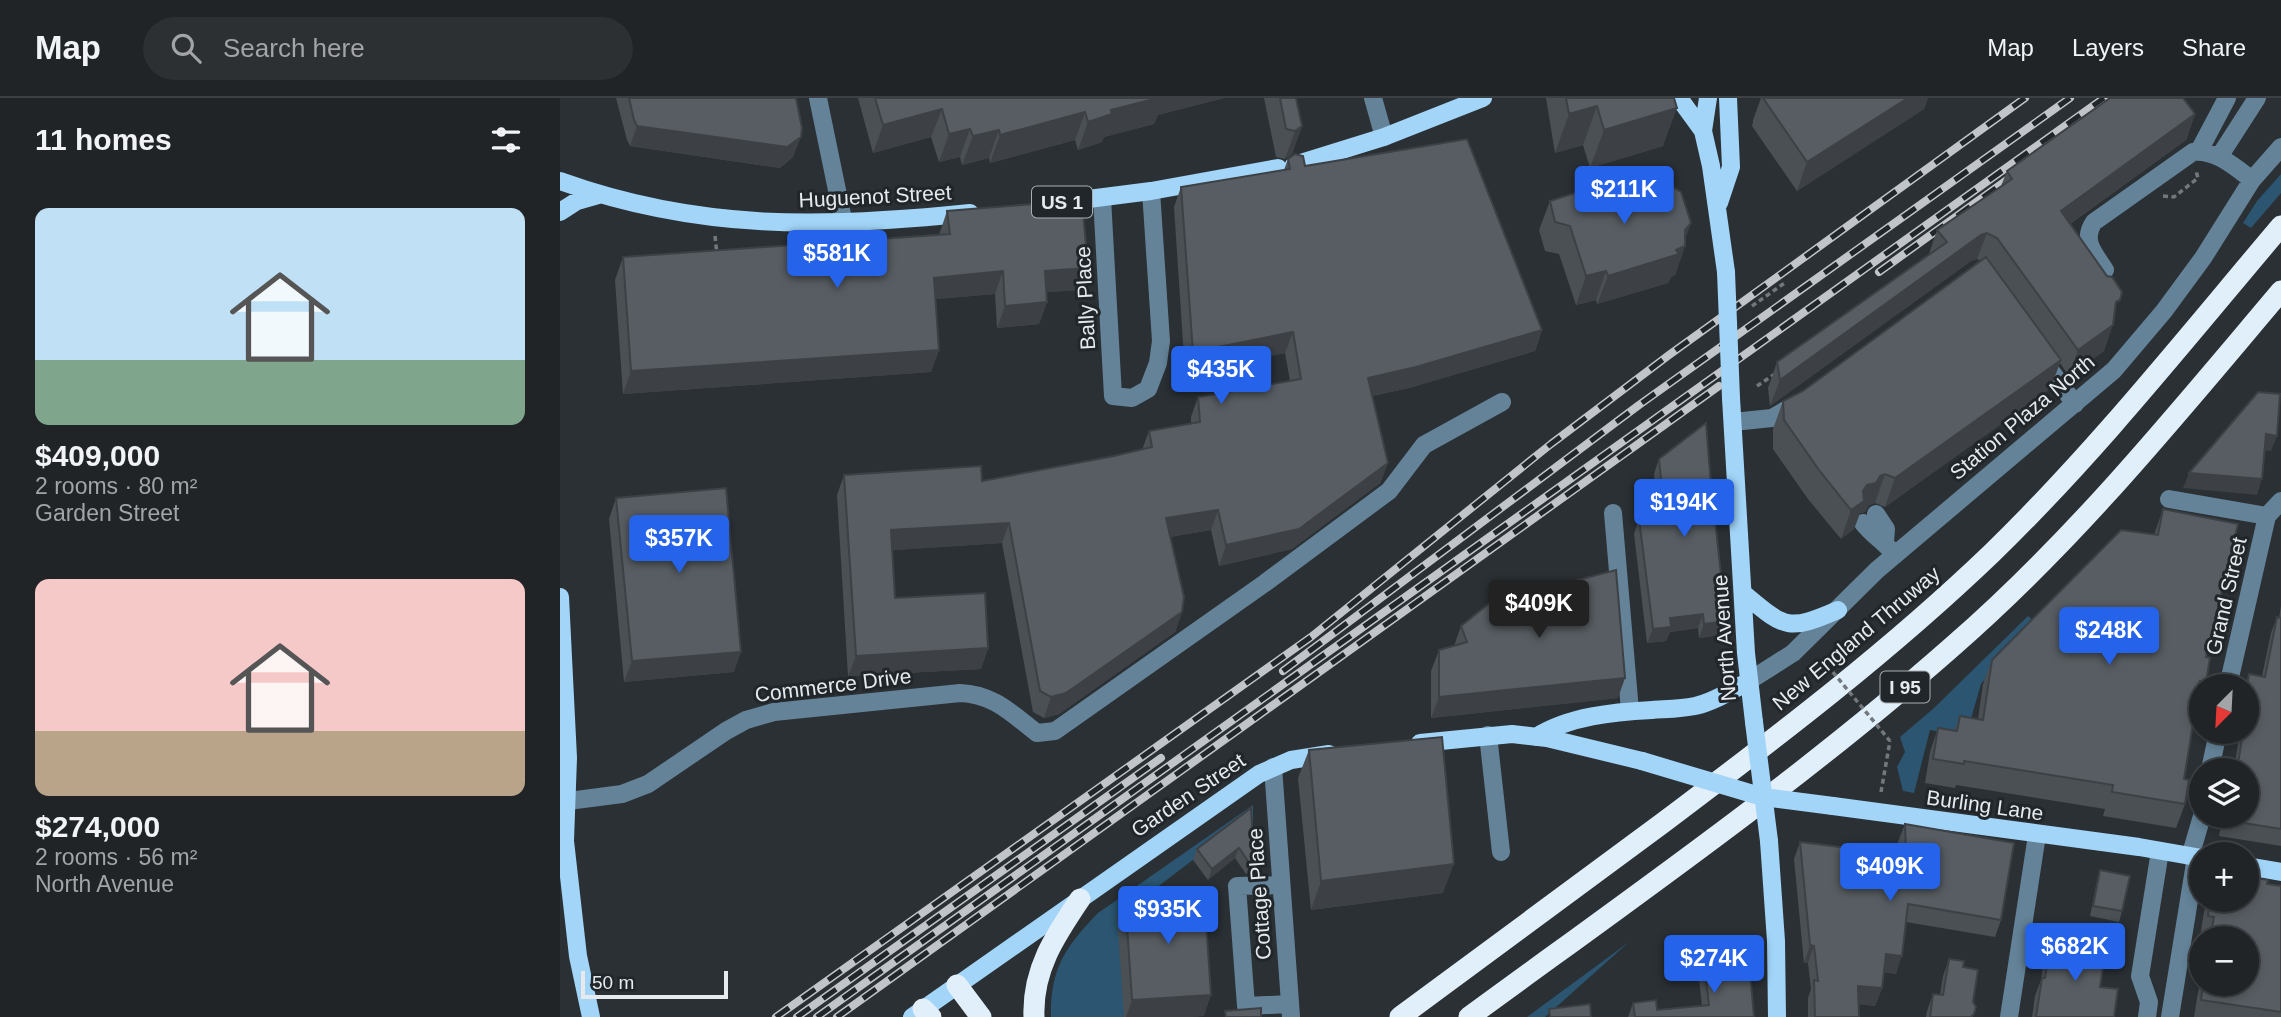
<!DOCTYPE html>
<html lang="en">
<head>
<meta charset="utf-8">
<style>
  body { margin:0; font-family:Arial,sans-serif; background:#2d3033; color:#f1f3f6; height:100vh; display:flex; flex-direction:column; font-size:26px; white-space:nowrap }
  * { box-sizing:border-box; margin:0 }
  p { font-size:23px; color:#a2a4a7 }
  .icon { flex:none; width:38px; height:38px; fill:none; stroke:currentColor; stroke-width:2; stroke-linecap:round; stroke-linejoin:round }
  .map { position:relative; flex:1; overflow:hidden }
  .drawer { display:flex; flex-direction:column; background:#202427; width:560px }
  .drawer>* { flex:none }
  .needle { width:46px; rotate:204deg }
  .tools { position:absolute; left:1629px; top:576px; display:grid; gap:14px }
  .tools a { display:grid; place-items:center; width:70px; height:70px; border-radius:50%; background:#202427; box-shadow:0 4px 10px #0003,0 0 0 2px #3d4144; font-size:35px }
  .scale { position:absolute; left:21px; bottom:18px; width:147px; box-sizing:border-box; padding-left:7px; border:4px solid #e6eaed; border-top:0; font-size:19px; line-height:24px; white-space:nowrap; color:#e6eaed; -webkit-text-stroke:5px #21262a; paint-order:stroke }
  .price { position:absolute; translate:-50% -60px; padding:0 16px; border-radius:7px; background:#2563eb; color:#fff; font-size:23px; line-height:46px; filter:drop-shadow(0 2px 4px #0008) }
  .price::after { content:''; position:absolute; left:50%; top:42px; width:21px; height:16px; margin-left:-10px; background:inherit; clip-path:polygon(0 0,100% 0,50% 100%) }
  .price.active { background:#222; color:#fff }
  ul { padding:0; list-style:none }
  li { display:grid; align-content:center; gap:14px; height:371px; padding:0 35px }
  li span { display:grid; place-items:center; height:217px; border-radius:14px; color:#555 }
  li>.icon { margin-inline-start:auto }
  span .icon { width:126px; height:126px; fill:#fffc; stroke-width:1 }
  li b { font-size:30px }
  h2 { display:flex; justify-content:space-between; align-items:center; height:84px; padding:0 35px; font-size:30px }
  header { display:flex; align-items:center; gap:42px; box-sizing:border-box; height:98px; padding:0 35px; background:#202427; border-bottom:2px solid #3d4144 }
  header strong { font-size:33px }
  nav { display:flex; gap:38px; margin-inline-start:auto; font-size:24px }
  .search { width:490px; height:63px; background:#2d3033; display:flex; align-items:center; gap:18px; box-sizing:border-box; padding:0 24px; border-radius:38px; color:#a2a4a7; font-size:26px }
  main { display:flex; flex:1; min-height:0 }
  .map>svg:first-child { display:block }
</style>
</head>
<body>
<header>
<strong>Map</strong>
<div class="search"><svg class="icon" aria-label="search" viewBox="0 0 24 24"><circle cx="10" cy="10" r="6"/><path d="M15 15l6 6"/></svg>Search here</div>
<nav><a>Map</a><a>Layers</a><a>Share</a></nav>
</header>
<main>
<section class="drawer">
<h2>11 homes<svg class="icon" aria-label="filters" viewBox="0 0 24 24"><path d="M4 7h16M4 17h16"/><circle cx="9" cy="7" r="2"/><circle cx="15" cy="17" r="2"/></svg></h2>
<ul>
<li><span style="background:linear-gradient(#bfe0f5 70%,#7fa58c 0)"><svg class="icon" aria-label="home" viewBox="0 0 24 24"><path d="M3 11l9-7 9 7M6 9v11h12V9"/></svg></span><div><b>$409,000</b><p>2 rooms · 80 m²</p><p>Garden Street</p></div></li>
<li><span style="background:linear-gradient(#f6c9c9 70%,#b9a48a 0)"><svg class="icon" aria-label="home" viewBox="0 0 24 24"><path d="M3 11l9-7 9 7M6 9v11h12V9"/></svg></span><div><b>$274,000</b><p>2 rooms · 56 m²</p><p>North Avenue</p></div></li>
</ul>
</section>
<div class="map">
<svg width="1721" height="919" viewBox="0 0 1721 919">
  <rect width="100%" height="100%" fill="#2a3034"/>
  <path fill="#2b5570" d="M 1721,76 L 1721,95 L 1691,130 L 1683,125 L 1697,103 Z
    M 1468,518 L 1473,522 L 1421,586 L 1406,638 L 1370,632 L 1354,695 L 1343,693 L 1337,669 L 1345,654 L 1340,639 L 1374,610 Z
    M 693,707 L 693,728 L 680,726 L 562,816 L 569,919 L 491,919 C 490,871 505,849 538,815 Z
    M 1069,844 L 985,919 L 967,919 Z"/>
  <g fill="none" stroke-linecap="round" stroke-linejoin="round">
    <path stroke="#73787c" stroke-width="3.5" stroke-dasharray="5 3.5" stroke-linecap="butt" d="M 1603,98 L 1614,99 L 1638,80 L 1636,73
      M 155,138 L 157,157
      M 1192,208 L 1226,184
      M 1197,288 L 1215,276
      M 1321,694 L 1330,643"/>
    <path stroke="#648398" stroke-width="18" d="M 258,0 L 284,126
      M 813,0 L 824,39
      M 1639,53 L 1667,0
      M 1659,59 L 1697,0
      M 542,100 L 553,298 L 572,300 L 588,291 L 598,265 L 601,243 L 591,93
      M 1545,172 C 1535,156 1521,143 1534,124 L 1633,54 C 1656,52 1674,68 1692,82
      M 1482,261 L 1515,306
      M 1173,324 L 1212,320 L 1236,306
      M 1609,401 L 1707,418
      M 1053,415 L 1070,613
      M 1316,416 L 1326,431 L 1325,443
      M 1303,425 C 1313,438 1325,444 1335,457
      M 1189,583 L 1233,555 L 1317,472 L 1554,272 L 1604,213 L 1643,160 L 1692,82 L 1721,49
      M 1668,588 L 1707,418 L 1721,403
      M 928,637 L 941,754
      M 713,669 L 731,919
      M 1650,672 L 1658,634
      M 0,704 L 62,696 L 88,686 L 166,633 L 186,622 L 214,614 L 400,595 C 433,596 451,615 477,635 L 495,633 L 705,485 L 829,393 L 864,347 L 942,304
      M 1630,759 L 1642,718
      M 721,787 L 677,788 L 686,908 L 730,906
      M 1449,919 L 1477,737
      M 1587,919 L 1589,904 L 1580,878 L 1600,753
      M 1610,919 L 1636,759"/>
    <path stroke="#a2d5f8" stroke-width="18" d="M 1119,0 L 1143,33 L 1151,68 L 1166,174
      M 1143,33 L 1148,0
      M 734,67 L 824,39 L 923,0
      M 0,83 C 139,133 265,130 410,115
      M 497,105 L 591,93 L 718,70
      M 1159,105 L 1171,69 L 1168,0
      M 0,114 L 17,103 L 38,97
      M 1171,300 L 1186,555 L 1194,624
      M 1183,495 C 1225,530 1227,534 1278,512
      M 0,499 L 8,660 L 5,743 L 18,858 L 31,919
      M 976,639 C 1009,618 1054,614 1092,612 C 1106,611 1121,611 1135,608 C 1154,604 1172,592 1189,583
      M 860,645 L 952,636 L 987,640 L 1082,663
      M 1273,708 L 1579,749 L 1642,760
      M 1209,743 L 1216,843 L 1217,919
      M 1687,768 L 1721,774
      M 352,919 L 699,676 L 731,662 L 769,656"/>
    <path stroke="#e0effa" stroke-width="21" d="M 397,887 L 421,919
      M 363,911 L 371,919
      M 474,919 C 472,872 495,838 520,801
      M 840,919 C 928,854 1016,789 1104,724 C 1217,639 1330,553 1432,455 C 1536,354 1627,239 1721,128
      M 909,919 C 1073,799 1241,682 1393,548 C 1515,442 1617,316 1721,193"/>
    <g stroke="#c1c5c9" stroke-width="8">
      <path id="rail" d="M 1319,174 L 1458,74
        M 723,573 L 1079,307 L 1510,0
        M 216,919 L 751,539 L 991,346 L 1109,257 L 1465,0
        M 237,919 L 601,660
        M 257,919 L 1544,0
        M 277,919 L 1159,288"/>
    </g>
    <use href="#rail" stroke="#21262a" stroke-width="5" stroke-dasharray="16" stroke-linecap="butt"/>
    <path stroke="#73787c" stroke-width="3.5" stroke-dasharray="5 3.5" stroke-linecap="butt" d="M 1262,561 L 1330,643"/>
    <path stroke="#a2d5f8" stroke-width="18" d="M 1166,174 L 1171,300
      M 1194,624 L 1209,743
      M 1082,663 L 1203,699 L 1273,708"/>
  </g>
  <path fill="#4b5054" d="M 56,0 L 236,0 L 233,59 L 220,70 L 70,48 L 67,42 Z
    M 298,0 L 664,0 L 598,17 L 594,26 L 544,39 L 542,44 L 518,52 L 515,42 L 430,65 L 429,60 L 402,67 L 400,59 L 379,64 L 371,39 L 313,55 Z
    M 704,0 L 736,0 L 742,28 L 732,56 L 725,61 L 716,59 Z
    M 986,0 L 1114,0 L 1103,48 L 1030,70 L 1023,47 L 995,55 Z
    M 1201,0 L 1368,0 L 1364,11 L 1237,93 L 1192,28 L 1193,24 L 1193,22 Z
    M 1635,16 L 1626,42 L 1510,126 L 1554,216 L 1544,253 L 1509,278 L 1500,265 L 1490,291 L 1325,409 L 1315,405 L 1309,407 L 1305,414 L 1300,415 L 1294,431 L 1281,441 L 1248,401 L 1213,351 L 1213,331 L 1223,303 L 1243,293 L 1421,163 L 1417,161 L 1411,163 L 1210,308 L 1208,290 L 1217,264 L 1369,156 L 1377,132 L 1441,88 L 1447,73 Z
    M 728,61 L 745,68 L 982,232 L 975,253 L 849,290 L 812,298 L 828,365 L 820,385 L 732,451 L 659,468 L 651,432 L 610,439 L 622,514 L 615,534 L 499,616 L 484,620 L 473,614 L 442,445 L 332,452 L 335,500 L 428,550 L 421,571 L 288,578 L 277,397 L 284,377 L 422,383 L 554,358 L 582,352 L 589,333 L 631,326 L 631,319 L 638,299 L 730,283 L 725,255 L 625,275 L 614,109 L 621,89 L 724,72 Z
    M 990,103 L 1125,139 L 1125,148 L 1115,177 L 1111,179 L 1108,185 L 1037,206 L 1036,202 L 1016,207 L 999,156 L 985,153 L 979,132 Z
    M 387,113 L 528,170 L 520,192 L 487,194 L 487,204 L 479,226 L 437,230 L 435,196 L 375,201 L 379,252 L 371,274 L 63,296 L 55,182 L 63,159 L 379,137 Z
    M 1099,361 L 1150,375 L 1166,523 L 1161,537 L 1139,540 L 1138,530 L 1110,534 L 1106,543 L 1087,545 L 1074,436 L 1079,421 L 1097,408 L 1094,376 Z
    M 56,400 L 174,574 L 64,584 L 49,421 Z
    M 1603,411 L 1646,559 L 1642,588 L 1642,596 L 1637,608 L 1636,608 L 1624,681 L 1625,706 L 1616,730 L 1543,718 L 1545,711 L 1396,687 L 1395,690 L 1365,685 L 1370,654 L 1378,630 L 1394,633 L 1400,618 L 1418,621 L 1423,586 L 1432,562 L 1594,437 Z
    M 961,497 L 1058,600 L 871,620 L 871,573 L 879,552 L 894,548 L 901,528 Z
    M 1721,508 L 1721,748 L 1659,738 L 1663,718 L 1687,718 L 1687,672 L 1674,672 L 1680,634 L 1687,634 L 1687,588 L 1685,588 L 1689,576 L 1702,578 L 1711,535 L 1717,519 L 1719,520 Z
    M 749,652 L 883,795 L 751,812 L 738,680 Z
    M 691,710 L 691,776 L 686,776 L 675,760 L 648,782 L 633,762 L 637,751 Z
    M 1345,726 L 1441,822 L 1435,839 L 1346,824 L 1336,876 L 1324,874 L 1322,890 L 1315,908 L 1299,906 L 1299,919 L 1248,919 L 1248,900 L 1251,891 L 1248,865 L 1244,865 L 1234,761 L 1240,744 L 1339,756 L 1338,744 Z
    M 1540,772 L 1562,813 L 1559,824 L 1530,818 L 1537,783 Z
    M 1707,786 L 1721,788 L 1721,919 L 1634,919 L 1642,870 L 1642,886 L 1687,886 L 1687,840 L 1646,840 L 1640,839 L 1646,802 L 1687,802 Z
    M 565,798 L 644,918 L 624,919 L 564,919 L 557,818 Z
    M 1491,841 L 1540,889 L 1554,919 L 1472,919 L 1475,898 L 1481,882 L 1484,859 Z
    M 1389,861 L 1403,869 L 1413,904 L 1413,919 L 1366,919 L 1367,913 L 1373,896 L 1380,897 L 1383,878 Z
    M 1144,866 L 1194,919 L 1068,919 L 1073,905 L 1097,912 L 1142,908 L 1139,881 Z"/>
  <path fill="#3d4145" d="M 598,0 L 664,0 L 598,17 L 594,26 L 544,39 L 542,44 L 518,52 L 528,24 L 551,12 Z
    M 1348,0 L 1368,0 L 1364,11 L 1237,93 L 1247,64 Z
    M 1037,8 L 1023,47 L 995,55 L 1009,16 Z
    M 1117,10 L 1103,48 L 1030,70 L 1044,32 Z
    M 382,11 L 371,39 L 313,55 L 323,27 Z
    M 525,14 L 515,42 L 430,65 L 440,37 Z
    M 1635,16 L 1626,42 L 1491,139 L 1501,113 Z
    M 77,28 L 241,39 L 233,59 L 220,70 L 70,48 Z
    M 742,28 L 732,56 L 725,61 L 735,33 Z
    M 410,31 L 400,59 L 379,64 L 389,36 Z
    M 439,32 L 429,60 L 402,67 L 413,38 Z
    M 1131,125 L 1122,150 L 1125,148 L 1115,177 L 1111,179 L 1108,185 L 1037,206 L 1048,178 L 1125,132 Z
    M 1427,135 L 1417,161 L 1411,163 L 1210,308 L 1220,282 L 1421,137 Z
    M 528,170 L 520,192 L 477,195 L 485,173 Z
    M 443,173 L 435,196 L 366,202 L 374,180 Z
    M 1046,173 L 1036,202 L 1016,207 L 1026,178 Z
    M 487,204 L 479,226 L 437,230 L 445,208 Z
    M 1553,227 L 1544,253 L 1509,278 L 1518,252 Z
    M 982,232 L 975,253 L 849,290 L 800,300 L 808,280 Z
    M 733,234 L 725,255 L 625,275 L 633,254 Z
    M 379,252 L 371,274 L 63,296 L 71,273 Z
    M 1501,262 L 1490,291 L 1325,409 L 1335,380 Z
    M 1706,336 L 1717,338 L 1711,353 L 1700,352 Z
    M 828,365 L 820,385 L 732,451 L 659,468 L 666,447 Z
    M 1629,375 L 1702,381 L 1697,397 L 1623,390 Z
    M 1325,376 L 1315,405 L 1309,407 L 1305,414 L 1300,415 L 1294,431 L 1281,441 L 1291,412 L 1303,393 L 1307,387 L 1320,378 Z
    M 658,412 L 651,432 L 598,441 L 606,420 Z
    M 449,425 L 442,445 L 323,453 L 331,432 Z
    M 622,514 L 615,534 L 499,616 L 484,620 L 491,599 Z
    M 1143,516 L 1138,530 L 1110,534 L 1106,543 L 1087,545 L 1093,531 L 1110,520 Z
    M 1166,523 L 1161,537 L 1139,540 L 1144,526 Z
    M 428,550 L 421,571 L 288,578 L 296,558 Z
    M 181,554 L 174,574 L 64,584 L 72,563 Z
    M 1065,580 L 1058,600 L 871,620 L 879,599 Z
    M 1640,583 L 1646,584 L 1645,588 L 1642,588 L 1642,596 L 1637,608 L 1631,607 Z
    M 679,750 L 675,760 L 648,782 L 652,771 Z
    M 690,766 L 694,766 L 691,776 L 686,776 Z
    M 894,766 L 883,795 L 751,812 L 761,783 Z
    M 1250,847 L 1254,848 L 1248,865 L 1244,865 Z
    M 1326,856 L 1342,858 L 1336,876 L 1320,874 Z
    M 1298,888 L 1322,890 L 1315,908 L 1292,905 Z
    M 651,897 L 644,918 L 624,919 L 566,919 L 572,902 Z"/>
  <path fill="#575d62" stroke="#3d4145" stroke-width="2" d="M 69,0 L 236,0 L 242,30 L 241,39 L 227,49 L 77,28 L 74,22 Z
    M 315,0 L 598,0 L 551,12 L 552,16 L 528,24 L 525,14 L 440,37 L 439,32 L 413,38 L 410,31 L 389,36 L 382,11 L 323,27 Z
    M 720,0 L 736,0 L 742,28 L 735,33 L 726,31 Z
    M 1006,0 L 1114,0 L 1117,10 L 1044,32 L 1037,8 L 1009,16 Z
    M 1203,0 L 1348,0 L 1247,64 Z
    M 1550,0 L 1623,0 L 1635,16 L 1501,113 L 1547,178 L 1552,179 L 1562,194 L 1560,202 L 1556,204 L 1553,227 L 1518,252 L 1437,140 L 1427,135 L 1421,137 L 1220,282 L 1217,264 L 1387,144 L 1377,132 L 1452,81 L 1447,73 Z
    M 907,41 L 982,232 L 856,269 L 808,280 L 828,365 L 739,431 L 666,447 L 658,412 L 606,420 L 624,499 L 622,514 L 506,595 L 491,599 L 480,593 L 449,425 L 331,432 L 335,500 L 425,495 L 428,550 L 296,558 L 284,377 L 421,368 L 422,383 L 554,358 L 592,349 L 589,333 L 640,324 L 638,299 L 741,281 L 733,234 L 633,254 L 621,89 L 730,71 L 728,61 L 735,56 L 743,58 L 745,68 Z
    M 1049,84 L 1066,96 L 1104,84 L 1121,94 L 1131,125 L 1125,132 L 1125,148 L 1116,152 L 1119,156 L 1048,178 L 1046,173 L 1026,178 L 1010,128 L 995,124 L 990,103 Z
    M 522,102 L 528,170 L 485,173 L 487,204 L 445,208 L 443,173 L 374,180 L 379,252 L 71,273 L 63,159 L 390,136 L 387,113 Z
    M 1426,159 L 1501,262 L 1335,380 L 1325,376 L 1320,378 L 1316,385 L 1307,387 L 1303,393 L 1304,403 L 1291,412 L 1259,372 L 1224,322 L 1223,303 L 1243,293 Z
    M 1698,294 L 1720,296 L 1717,338 L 1706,336 L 1702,381 L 1629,375 Z
    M 1146,325 L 1150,375 L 1166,523 L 1144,526 L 1143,516 L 1110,520 L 1111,529 L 1093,531 L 1079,421 L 1103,403 L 1099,361 Z
    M 166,390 L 181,554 L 72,563 L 56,400 Z
    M 1603,411 L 1678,426 L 1646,559 L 1650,560 L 1646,584 L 1640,583 L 1624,681 L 1629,682 L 1625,706 L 1552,694 L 1553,687 L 1404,663 L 1404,666 L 1373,661 L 1378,630 L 1397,633 L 1400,618 L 1423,622 L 1432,562 L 1561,432 L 1598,437 Z
    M 1056,472 L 1065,580 L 879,599 L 879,552 L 907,544 L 901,528 L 941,496 L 961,497 Z
    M 1717,519 L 1721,520 L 1721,731 L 1665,722 L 1666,718 L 1687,718 L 1687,672 L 1677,672 L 1683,634 L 1687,634 L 1687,610 L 1688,602 L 1687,602 L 1687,589 L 1689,576 L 1705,579 Z
    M 882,639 L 894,766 L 761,783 L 749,652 Z
    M 691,710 L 694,766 L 690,766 L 679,750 L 652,771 L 637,751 Z
    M 1345,726 L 1454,745 L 1441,822 L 1348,806 L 1342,858 L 1326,856 L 1322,890 L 1298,888 L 1299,919 L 1255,919 L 1254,882 L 1258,883 L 1254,848 L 1250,847 L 1240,744 L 1346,757 Z
    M 1540,772 L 1570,778 L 1562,813 L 1533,808 Z
    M 1687,779 L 1708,782 L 1707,786 L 1721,788 L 1721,914 L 1641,902 L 1643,886 L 1687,886 L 1687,840 L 1650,840 L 1654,819 L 1648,818 L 1650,802 L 1687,802 Z
    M 644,793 L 651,897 L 572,902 L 565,798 Z
    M 1491,841 L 1546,850 L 1540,889 L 1558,891 L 1554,919 L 1476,919 L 1482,880 L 1485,880 Z
    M 1389,861 L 1404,863 L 1403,869 L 1418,872 L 1413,904 L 1416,909 L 1414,916 L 1411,919 L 1370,919 L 1373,896 L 1383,897 Z
    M 1189,862 L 1194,919 L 1075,919 L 1073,905 L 1096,902 L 1097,912 L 1149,907 L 1144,866 Z
    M 1030,906 L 1031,919 L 990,919 L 989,911 Z
    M 701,910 L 701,919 L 666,919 L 665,913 Z"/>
  <g text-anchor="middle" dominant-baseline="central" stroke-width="6" stroke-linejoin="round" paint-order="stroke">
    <g fill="#21262a" stroke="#abafb2" stroke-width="2">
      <rect x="472" y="88.5" width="60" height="31" rx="5"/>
      <rect x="1320.5" y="573.5" width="49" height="31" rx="5"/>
    </g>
    <g font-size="19" font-weight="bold" fill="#e6eaed">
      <text x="502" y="104">US 1</text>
      <text x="1345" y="589">I 95</text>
    </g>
    <g font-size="21" fill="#e6eaed" stroke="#21262a">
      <text transform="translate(315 98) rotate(-3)">Huguenot Street</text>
      <text transform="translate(525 200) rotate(-93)">Bally Place</text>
      <text transform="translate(1462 319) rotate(-40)">Station Plaza North</text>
      <text transform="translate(1666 498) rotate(-77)">Grand Street</text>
      <text transform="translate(1164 540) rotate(-94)">North Avenue</text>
      <text transform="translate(1296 540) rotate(-40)">New England Thruway</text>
      <text transform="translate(273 587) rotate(-7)">Commerce Drive</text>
      <text transform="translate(628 697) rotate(-34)">Garden Street</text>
      <text transform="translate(1425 707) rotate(8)">Burling Lane</text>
      <text transform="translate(699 796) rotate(-94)">Cottage Place</text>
    </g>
  </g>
</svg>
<div class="tools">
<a><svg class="needle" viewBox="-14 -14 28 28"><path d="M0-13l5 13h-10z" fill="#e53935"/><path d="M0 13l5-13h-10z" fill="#a2a4a7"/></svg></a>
<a><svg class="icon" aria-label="layers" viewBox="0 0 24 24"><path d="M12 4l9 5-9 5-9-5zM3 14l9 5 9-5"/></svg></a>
<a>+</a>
<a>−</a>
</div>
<div class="scale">50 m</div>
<b class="price" style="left:1064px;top:128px">$211K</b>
<b class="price" style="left:277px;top:192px">$581K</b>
<b class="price" style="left:661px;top:308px">$435K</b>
<b class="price" style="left:1124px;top:441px">$194K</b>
<b class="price" style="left:119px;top:477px">$357K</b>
<b class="price active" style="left:979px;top:542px">$409K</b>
<b class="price" style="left:1549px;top:569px">$248K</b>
<b class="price" style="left:1330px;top:805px">$409K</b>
<b class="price" style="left:608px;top:848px">$935K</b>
<b class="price" style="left:1515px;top:885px">$682K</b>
<b class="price" style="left:1154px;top:897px">$274K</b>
</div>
</main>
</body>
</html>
